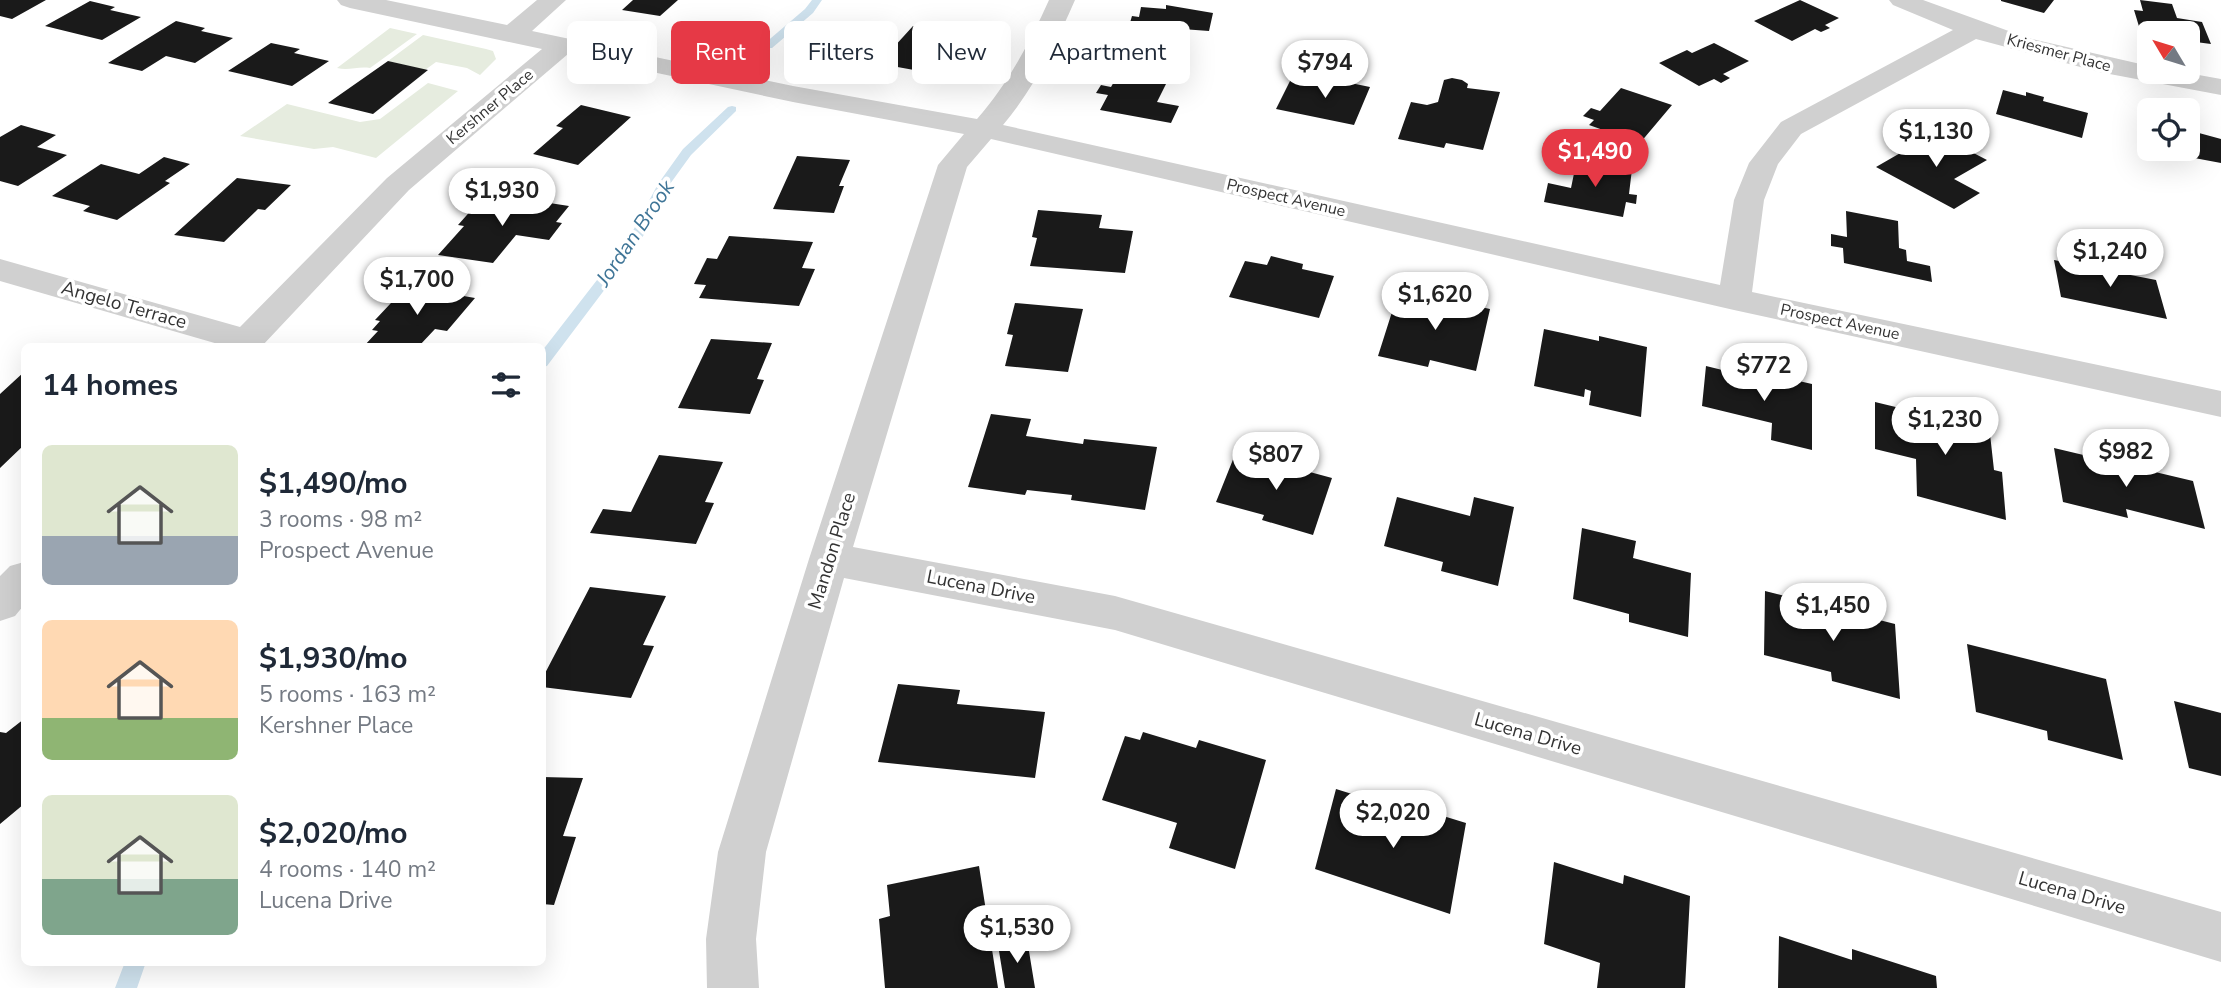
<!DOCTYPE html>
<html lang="en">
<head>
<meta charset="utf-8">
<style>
  body { margin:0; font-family:"Nunito Sans",sans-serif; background:#f2f2f3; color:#1f2937; height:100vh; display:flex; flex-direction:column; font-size:26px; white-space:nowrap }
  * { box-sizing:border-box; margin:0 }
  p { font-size:23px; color:#747a83 }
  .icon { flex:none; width:38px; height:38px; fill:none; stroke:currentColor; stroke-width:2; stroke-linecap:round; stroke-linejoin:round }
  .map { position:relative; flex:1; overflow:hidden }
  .sheet { position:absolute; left:21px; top:343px; width:525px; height:623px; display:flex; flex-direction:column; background:#fff; border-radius:10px; box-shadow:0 7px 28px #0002 }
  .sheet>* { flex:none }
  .guide { position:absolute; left:567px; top:21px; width:665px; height:63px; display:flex; gap:14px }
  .needle { width:46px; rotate:308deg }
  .fabs { position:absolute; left:2137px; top:21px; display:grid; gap:14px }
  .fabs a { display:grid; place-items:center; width:63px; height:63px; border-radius:10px; background:#fff; box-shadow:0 7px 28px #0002; font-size:35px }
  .price { position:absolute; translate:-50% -60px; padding:0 16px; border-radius:24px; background:#fff; color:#222; font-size:23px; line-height:46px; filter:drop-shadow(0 2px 4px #0008) }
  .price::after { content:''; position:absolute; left:50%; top:42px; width:21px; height:16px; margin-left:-10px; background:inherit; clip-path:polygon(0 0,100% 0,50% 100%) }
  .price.on { background:#e63946; color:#fff }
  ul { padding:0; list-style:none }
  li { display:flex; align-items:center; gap:21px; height:175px; padding:0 21px }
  li span { display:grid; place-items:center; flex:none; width:196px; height:140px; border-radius:10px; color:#555 }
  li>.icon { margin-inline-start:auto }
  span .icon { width:84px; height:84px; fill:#fffc; stroke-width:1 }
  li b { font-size:30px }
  h2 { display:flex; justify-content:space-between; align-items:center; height:84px; padding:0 21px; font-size:30px }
  .tag { padding:0 24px; border-radius:10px; background:#fff; box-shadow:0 7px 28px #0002; font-size:24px; line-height:63px }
  .tag.on { background:#e63946; color:#fff }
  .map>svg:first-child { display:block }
</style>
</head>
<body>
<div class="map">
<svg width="2221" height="988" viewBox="0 0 2221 988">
  <rect width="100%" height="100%" fill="#fff"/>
  <path fill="#e6ecdf" d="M 390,28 L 417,34 L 370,68 C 358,66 349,71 337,68 Z
    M 423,35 L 486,49 L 493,51 L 496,59 L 480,75 L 467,68 L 436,62 L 425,70 L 388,61 Z
    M 428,83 L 458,91 L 376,158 L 333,147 L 314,149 L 240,136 L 287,104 L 360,122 L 380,119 Z"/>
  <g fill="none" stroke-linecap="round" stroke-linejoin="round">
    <path fill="#cfe2ee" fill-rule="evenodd" d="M 812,0 L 822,0 L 813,13 L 772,48 L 764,48 L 764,44 L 805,9 Z
      M 732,106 L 736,107 L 736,111 L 691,155 L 670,184 L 639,244 L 547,366 L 542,367 L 542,351 L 628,240 L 658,184 L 683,149 L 728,107 Z
      M 125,962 L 146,962 L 137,988 L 115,988 Z"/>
  </g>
  <path fill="#1a1a1a" d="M 0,0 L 46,0 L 12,19 L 0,16 Z
    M 633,0 L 678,0 L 660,16 L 622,10 Z
    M 1800,0 L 1839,18 L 1825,25 L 1830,28 L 1821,32 L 1815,29 L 1792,41 L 1754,21 Z
    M 2054,0 L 2044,13 L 2001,1 L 2001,0 Z
    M 2140,0 L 2172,4 L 2177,18 L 2202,22 L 2211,44 L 2188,41 L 2188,33 L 2141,33 L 2134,10 L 2143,11 Z
    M 90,1 L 115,7 L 110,10 L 141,17 L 102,40 L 45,26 Z
    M 1166,5 L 1213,13 L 1209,31 L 1182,29 L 1177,50 L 1132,46 L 1138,27 L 1129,26 L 1132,16 L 1139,17 L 1141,7 L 1166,9 Z
    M 176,21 L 205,28 L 201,31 L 233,38 L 195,63 L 166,56 L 142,71 L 108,63 Z
    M 913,26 L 958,35 L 941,54 L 947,55 L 940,63 L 934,61 L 925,72 L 848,58 L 865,42 L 893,48 Z
    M 271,43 L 300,49 L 294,53 L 329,61 L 292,86 L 228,71 Z
    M 1714,43 L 1749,61 L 1723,74 L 1730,78 L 1721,83 L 1714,79 L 1699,86 L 1659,63 L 1687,50 L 1692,53 Z
    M 388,61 L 428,70 L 373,114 L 328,103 Z
    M 1123,66 L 1171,74 L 1157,102 L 1179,106 L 1171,123 L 1100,110 L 1108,95 L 1096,93 L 1101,85 L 1111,87 Z
    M 1452,78 L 1462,80 L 1468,84 L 1467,88 L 1500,92 L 1483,150 L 1446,143 L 1444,148 L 1398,139 L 1411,102 L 1427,105 L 1438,102 L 1444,80 Z
    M 1291,79 L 1333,87 L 1336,80 L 1370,87 L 1354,125 L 1276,109 Z
    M 1621,88 L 1672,105 L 1640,143 L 1589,125 L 1594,120 L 1583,116 L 1591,108 L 1600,111 Z
    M 2003,90 L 2026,96 L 2026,92 L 2044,97 L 2043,101 L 2088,113 L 2082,138 L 1996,114 Z
    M 581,105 L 631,117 L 578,165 L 533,154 L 563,128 L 556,126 Z
    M 21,125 L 56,135 L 37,147 L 67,155 L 18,186 L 0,181 L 0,137 Z
    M 2188,130 L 2221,139 L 2221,163 L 2173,154 L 2171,149 L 2188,149 Z
    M 1935,133 L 1987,160 L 1954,179 L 1980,193 L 1954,209 L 1876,167 Z
    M 797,156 L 850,160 L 839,186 L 844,186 L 834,213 L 773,209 Z
    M 164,157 L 190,164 L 165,181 L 170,183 L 117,220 L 83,211 L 90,206 L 52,196 L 101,164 L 139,174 Z
    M 1577,159 L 1632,169 L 1629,194 L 1637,195 L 1636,204 L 1626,202 L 1623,217 L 1544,202 L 1548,183 L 1571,188 Z
    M 237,178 L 291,185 L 265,210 L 258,209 L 224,242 L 174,235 Z
    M 482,198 L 540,206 L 543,202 L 569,206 L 556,222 L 562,223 L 549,240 L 516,235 L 493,263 L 438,255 L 464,226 L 458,225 Z
    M 1038,210 L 1102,215 L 1099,228 L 1133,231 L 1125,273 L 1030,266 L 1037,238 L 1032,237 Z
    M 1846,211 L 1898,221 L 1899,248 L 1906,250 L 1907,261 L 1930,266 L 1932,282 L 1844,263 L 1843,248 L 1831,246 L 1831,234 L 1847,237 Z
    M 729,236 L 813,242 L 802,268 L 815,269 L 799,306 L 699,298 L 706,285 L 694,284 L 707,258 L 717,259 Z
    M 1271,256 L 1303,264 L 1302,269 L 1334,276 L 1319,318 L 1229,297 L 1245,261 L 1267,265 Z
    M 2054,260 L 2156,280 L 2167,319 L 2061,297 Z
    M 407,286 L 475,298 L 447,331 L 435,329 L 419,346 L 364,346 L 378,331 L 372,330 L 380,321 L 375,320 Z
    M 1398,293 L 1442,303 L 1444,299 L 1490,309 L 1476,371 L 1430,360 L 1428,367 L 1378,356 Z
    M 1015,303 L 1083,309 L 1068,372 L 1005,366 L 1013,335 L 1007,334 Z
    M 1544,329 L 1599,341 L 1599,336 L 1647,347 L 1641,417 L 1589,405 L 1591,391 L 1585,389 L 1584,397 L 1534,386 Z
    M 711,339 L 772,343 L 757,379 L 764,380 L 750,414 L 678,408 Z
    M 1706,366 L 1759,379 L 1759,372 L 1812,384 L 1812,450 L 1771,440 L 1772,423 L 1702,406 Z
    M 24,372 L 24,445 L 0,468 L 0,394 Z
    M 1875,402 L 1937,417 L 1936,412 L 1989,425 L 1994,470 L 2002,472 L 2006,520 L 1917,496 L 1916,459 L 1875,449 Z
    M 991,414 L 1031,419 L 1026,436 L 1083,444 L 1084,439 L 1157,447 L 1145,510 L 1071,500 L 1072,495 L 1027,490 L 1025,495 L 968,487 Z
    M 2054,448 L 2193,481 L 2205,529 L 2126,509 L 2128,518 L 2063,502 Z
    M 1236,452 L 1332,478 L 1313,535 L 1262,520 L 1264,515 L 1216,502 Z
    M 659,455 L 723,462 L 705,502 L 714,503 L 696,544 L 590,533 L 603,509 L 631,512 Z
    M 1397,497 L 1470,516 L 1474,497 L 1514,507 L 1498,586 L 1441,571 L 1443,562 L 1384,546 Z
    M 1582,528 L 1636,541 L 1633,558 L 1691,573 L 1688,637 L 1629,622 L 1629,614 L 1573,599 Z
    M 590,587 L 666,596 L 643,645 L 654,646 L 631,698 L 542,687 L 542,679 Z
    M 1765,591 L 1895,624 L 1900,699 L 1832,681 L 1831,672 L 1764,655 Z
    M 1967,644 L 2106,679 L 2123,760 L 2048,740 L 2047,731 L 1976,712 Z
    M 898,684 L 960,690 L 957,704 L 1045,712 L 1035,778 L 878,762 Z
    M 2174,701 L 2221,713 L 2221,776 L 2189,768 Z
    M 24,719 L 24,804 L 0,824 L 0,732 L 6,733 Z
    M 1143,732 L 1196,748 L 1199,740 L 1266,760 L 1235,869 L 1169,848 L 1177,823 L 1102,800 L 1125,736 L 1140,740 Z
    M 542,777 L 583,778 L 563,836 L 576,837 L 554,905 L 542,904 Z
    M 1336,789 L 1400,809 L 1401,803 L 1466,823 L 1450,914 L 1315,869 Z
    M 1554,862 L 1623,884 L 1624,875 L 1690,896 L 1685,988 L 1597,988 L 1600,963 L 1544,944 Z
    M 979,866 L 998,988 L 885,988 L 879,919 L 890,916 L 887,885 Z
    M 1779,936 L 1852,960 L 1852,949 L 1936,976 L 1937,988 L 1778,988 Z
    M 1027,939 L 1035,988 L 1005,988 L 998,945 Z"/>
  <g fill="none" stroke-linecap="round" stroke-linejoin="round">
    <path fill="#d0d0d0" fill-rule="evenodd" d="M 337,0 L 386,0 L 507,25 L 537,0 L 566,0 L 532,31 L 793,86 L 977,119 C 1008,84 1030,42 1049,0 L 1075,0 C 1056,44 1034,88 1003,125 L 1720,285 L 1734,200 L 1749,163 L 1781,122 L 1953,30 L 1893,5 L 1889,0 L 1923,0 L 2028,38 L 2149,66 L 2149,72 L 2182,72 L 2221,79 L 2221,95 L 2099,72 L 1976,39 L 1801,134 L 1778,164 L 1764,200 L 1752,292 L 2221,391 L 2221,417 L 1734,310 L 991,139 L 967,167 L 853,547 L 1115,596 L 2221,912 L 2221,962 L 1115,630 L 844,578 L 766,852 L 756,939 L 759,988 L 707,988 L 706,939 L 718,852 L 809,559 L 938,165 L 964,134 L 793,102 L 568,54 L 409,190 L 262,346 L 225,346 L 0,281 L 0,259 L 240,327 L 387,178 L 542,49 L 350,8 L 341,5 Z
      M 24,562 L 24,605 L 15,616 L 0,621 L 0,576 L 10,566 Z"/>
  </g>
  <g text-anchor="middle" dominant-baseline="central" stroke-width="7" stroke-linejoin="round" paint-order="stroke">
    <g font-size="16" fill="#333" stroke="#fff">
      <text transform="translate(2059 53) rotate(15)">Kriesmer Place</text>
      <text transform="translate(490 107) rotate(-40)">Kershner Place</text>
      <text transform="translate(1286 198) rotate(13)">Prospect Avenue</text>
      <text transform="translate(1840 322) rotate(12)">Prospect Avenue</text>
    </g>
    <g font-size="19" fill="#333" stroke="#fff">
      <text transform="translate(124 305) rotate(16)">Angelo Terrace</text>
      <text transform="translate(832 551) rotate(-73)">Mandon Place</text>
      <text transform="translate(981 587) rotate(11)">Lucena Drive</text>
      <text transform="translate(1528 734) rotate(16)">Lucena Drive</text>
      <text transform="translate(2072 893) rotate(16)">Lucena Drive</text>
    </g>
    <g font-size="21" font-style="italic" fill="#3f7597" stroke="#fff">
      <text transform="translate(635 233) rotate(-56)">Jordan Brook</text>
    </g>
  </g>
</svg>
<div class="fabs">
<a><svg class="needle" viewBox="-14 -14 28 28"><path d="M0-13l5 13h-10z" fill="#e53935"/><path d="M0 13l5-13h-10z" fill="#747a83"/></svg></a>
<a><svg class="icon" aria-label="locate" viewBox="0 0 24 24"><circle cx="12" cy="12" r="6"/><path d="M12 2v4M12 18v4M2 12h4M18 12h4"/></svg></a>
</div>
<b class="price" style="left:1325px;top:100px">$794</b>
<b class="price" style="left:1936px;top:169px">$1,130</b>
<b class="price on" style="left:1595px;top:189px">$1,490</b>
<b class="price" style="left:502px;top:228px">$1,930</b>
<b class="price" style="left:2110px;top:289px">$1,240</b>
<b class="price" style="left:417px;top:317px">$1,700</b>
<b class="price" style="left:1435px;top:332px">$1,620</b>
<b class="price" style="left:1764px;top:403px">$772</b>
<b class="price" style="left:1945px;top:457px">$1,230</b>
<b class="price" style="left:2126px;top:489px">$982</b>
<b class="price" style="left:1276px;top:492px">$807</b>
<b class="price" style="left:1833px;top:643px">$1,450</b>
<b class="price" style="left:1393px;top:850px">$2,020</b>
<b class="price" style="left:1017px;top:965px">$1,530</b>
<div class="guide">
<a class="tag">Buy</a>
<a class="tag on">Rent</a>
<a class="tag">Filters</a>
<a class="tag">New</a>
<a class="tag">Apartment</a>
</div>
<section class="sheet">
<h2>14 homes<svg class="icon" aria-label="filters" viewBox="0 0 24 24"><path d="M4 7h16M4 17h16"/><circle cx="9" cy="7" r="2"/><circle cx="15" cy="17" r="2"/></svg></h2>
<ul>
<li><span style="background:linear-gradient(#dfe7d0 65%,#9aa5b1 0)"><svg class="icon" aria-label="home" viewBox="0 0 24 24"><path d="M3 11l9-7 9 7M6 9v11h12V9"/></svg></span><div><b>$1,490/mo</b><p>3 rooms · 98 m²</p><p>Prospect Avenue</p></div></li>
<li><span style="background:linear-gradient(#ffd9b3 70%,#8fb573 0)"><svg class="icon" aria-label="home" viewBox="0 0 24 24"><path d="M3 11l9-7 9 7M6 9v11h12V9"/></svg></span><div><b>$1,930/mo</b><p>5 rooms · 163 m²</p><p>Kershner Place</p></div></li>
<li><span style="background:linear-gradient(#dfe7d0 60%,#7fa58c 0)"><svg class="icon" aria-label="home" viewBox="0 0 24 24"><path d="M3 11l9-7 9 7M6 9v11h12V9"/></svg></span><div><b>$2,020/mo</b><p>4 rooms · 140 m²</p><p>Lucena Drive</p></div></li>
</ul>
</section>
</div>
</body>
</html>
